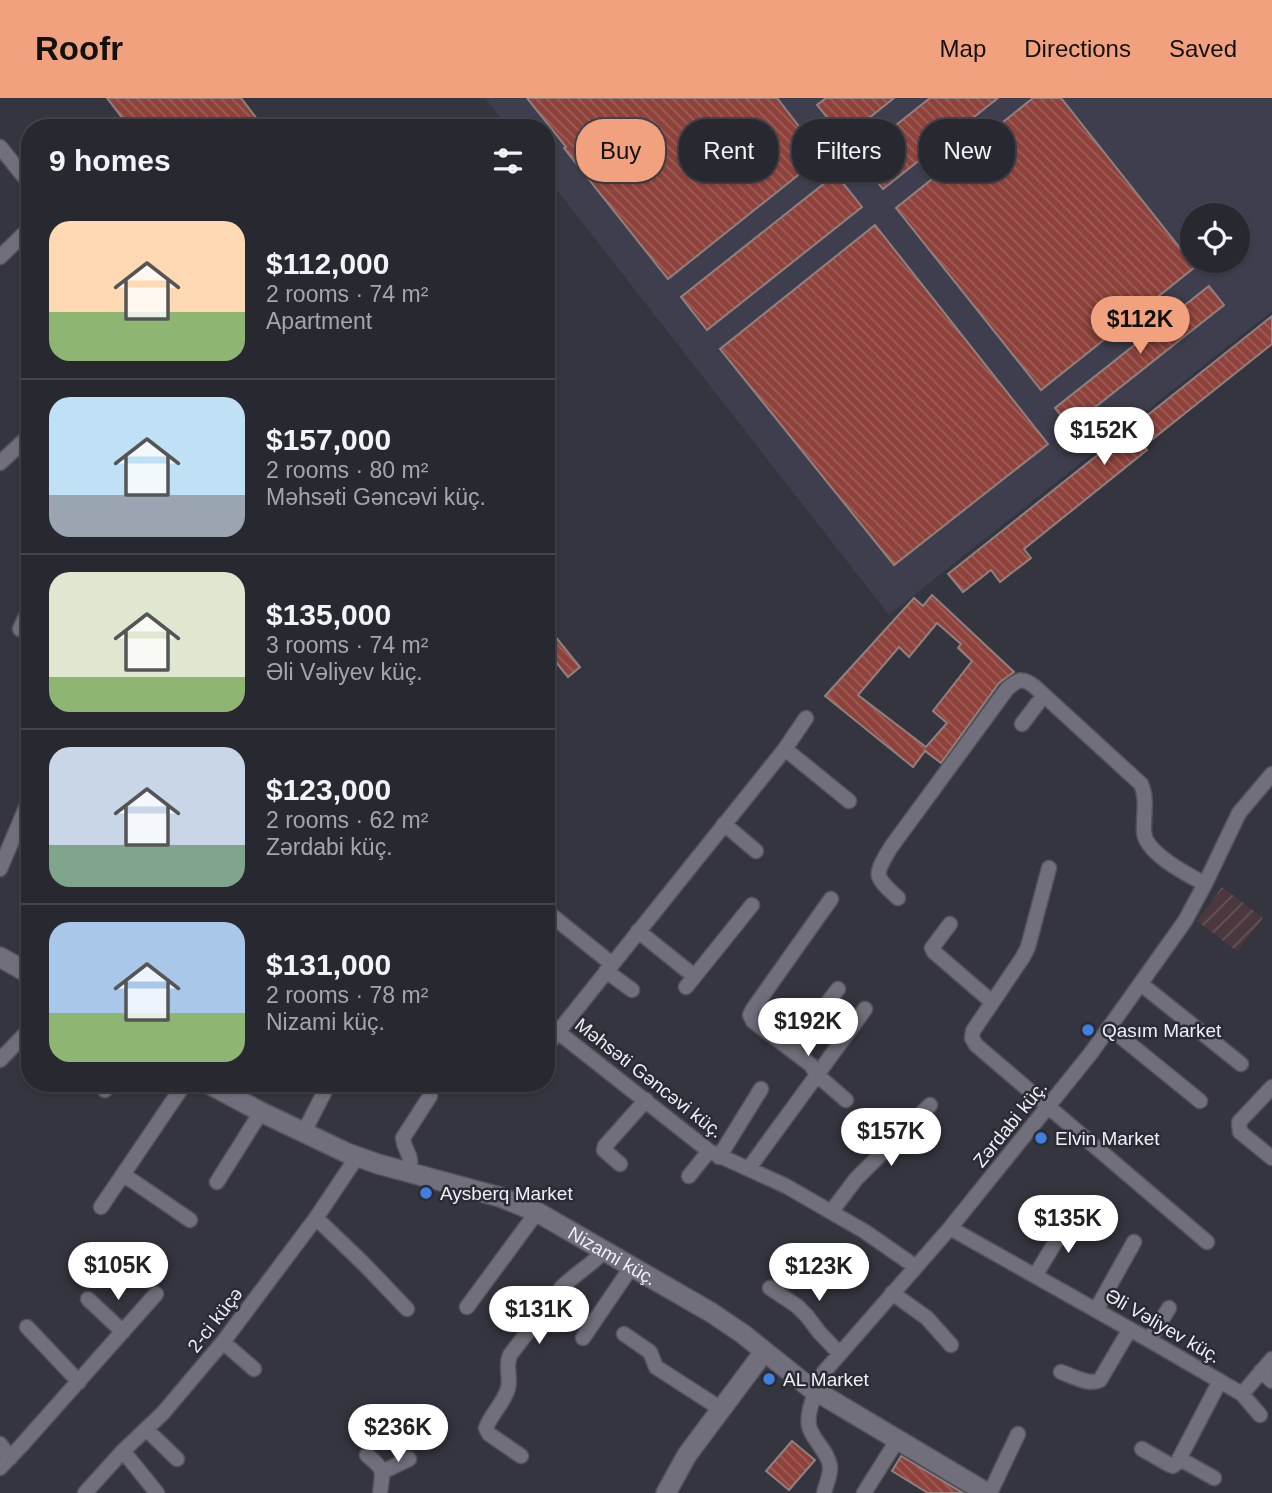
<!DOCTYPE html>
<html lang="en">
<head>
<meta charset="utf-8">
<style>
  body { margin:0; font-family:Arial,sans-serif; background:#34343c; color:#f1f3f6; height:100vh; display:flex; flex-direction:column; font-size:26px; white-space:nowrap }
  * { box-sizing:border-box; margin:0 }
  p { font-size:23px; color:#a5a6ab }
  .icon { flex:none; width:38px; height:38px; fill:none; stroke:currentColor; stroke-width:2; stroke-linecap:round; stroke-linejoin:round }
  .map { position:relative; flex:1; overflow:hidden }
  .panel { position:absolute; left:21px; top:21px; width:534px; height:973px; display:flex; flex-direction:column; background:#282830; border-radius:28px; box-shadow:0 2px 5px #0004,0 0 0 2px #44444c }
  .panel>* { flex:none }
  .banner { position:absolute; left:576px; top:21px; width:590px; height:63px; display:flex; gap:14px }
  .tools { position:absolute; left:1180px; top:105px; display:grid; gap:14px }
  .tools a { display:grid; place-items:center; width:70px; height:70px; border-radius:50%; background:#282830; box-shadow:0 2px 5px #0004,0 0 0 2px #44444c; font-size:35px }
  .price { position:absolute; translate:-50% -60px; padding:0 16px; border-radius:24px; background:#fff; color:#222; font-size:23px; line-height:46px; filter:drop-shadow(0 2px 4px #0008) }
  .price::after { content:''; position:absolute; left:50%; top:42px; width:21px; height:16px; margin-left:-10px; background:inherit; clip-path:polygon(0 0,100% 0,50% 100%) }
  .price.current { background:#f2a17e; color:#111 }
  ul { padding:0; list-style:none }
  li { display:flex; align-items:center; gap:21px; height:175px; padding:0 28px }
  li+li { border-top:2px solid #44444c }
  li span { display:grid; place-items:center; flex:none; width:196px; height:140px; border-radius:21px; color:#555 }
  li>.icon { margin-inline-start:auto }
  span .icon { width:84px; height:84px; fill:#fffc; stroke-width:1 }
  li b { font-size:30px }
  h2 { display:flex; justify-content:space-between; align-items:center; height:84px; padding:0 28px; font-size:30px }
  .pill { padding:0 24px; border-radius:28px; background:#282830; box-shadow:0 2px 5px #0004,0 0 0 2px #44444c; font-size:24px; line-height:63px }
  .pill.current { background:#f2a17e; color:#111 }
  header { display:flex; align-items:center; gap:42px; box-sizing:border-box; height:98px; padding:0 35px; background:#f2a17e; color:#111 }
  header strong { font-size:33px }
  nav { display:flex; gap:38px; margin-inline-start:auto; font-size:24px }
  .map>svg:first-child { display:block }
</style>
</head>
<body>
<header>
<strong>Roofr</strong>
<nav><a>Map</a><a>Directions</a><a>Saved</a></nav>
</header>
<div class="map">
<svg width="1272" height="1395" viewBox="0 0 1272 1395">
  <defs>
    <pattern id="industrial-furrows" width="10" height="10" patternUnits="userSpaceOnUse" patternTransform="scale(1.75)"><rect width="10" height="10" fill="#4b383f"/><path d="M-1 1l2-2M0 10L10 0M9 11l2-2" fill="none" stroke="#65555b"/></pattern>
    <pattern id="building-back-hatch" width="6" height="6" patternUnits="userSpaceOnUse" patternTransform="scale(1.75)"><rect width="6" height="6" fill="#8e423b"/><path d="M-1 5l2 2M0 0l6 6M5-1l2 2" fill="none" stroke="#9e5e58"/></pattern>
  </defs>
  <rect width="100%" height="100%" fill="#353540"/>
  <path fill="#3f3e4e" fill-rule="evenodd" d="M 485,0 L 1272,0 L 1272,213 L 889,517 L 546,78 L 546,30 L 509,30 ZM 1192,117 L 1237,117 L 1237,163 L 1192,163 Z"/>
  <path fill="url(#industrial-furrows)" d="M 1222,789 L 1263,820 L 1237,853 L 1197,823 Z"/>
  <path fill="url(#building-back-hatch)" stroke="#90817f" stroke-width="2" fill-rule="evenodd" d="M 107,0 L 241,0 L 264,30 L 130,30 Z
    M 527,0 L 777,0 L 822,58 L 668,181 L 564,50 L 566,49 Z
    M 826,0 L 894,0 L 844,40 L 817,7 Z
    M 930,0 L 998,0 L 883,91 L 857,58 Z
    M 1033,0 L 1061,0 L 1195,169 L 1041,292 L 896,110 Z
    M 836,76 L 862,109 L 707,232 L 681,199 Z
    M 875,127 L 1048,346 L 894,467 L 720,251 Z
    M 1209,188 L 1224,207 L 1070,329 L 1055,310 Z
    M 1272,218 L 1272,246 L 1144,348 L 1147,352 L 1024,451 L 1031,460 L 1000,484 L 991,472 L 963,494 L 948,476 Z
    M 932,497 L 1014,574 L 999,585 L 941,665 L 925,653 L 913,669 L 825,598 L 914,500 L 923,508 ZM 937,525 L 961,546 L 958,550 L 972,563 L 933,613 L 947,625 L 926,649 L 858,597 L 899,549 L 909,559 Z
    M 546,527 L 580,569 L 568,579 L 546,552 Z
    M 792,1343 L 815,1362 L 789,1392 L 766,1373 Z
    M 901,1358 L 963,1395 L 928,1395 L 892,1373 Z"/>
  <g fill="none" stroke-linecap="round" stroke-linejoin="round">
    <g stroke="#54535c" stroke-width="17">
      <path id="street" d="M 0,49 L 30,86
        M 0,159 L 30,130
        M 0,365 L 30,337
        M 20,531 L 30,510
        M 806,620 L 785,651 L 558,934 L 709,1053 L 786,1088 L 864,1133 L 916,1169
        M 1022,626 L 1044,597
        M 785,651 L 849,703
        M 724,726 L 756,753
        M 1049,770 L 1028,849 L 1023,859 L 973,933 L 972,940 L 976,947 L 1207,1144
        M 0,771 L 30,700
        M 898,800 C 873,777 874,778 891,749 L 1007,591 C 1018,581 1023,579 1035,589 L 1141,686 C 1148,702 1143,718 1144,734 C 1145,755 1188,777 1205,786
        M 546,813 L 612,866
        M 950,826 L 932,850 L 934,854 L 992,904
        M 638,833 L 694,878
        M 606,873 L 632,892
        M 1141,886 L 1241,966
        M 686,889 L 752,807
        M 1110,930 L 1200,1003
        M 546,949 L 558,934
        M 792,952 L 838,891
        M 0,962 L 30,931
        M 1272,989 L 1239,1024 L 1240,1034 L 1272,1060
        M 105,992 L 110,985
        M 846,1002 L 817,977 L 865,911
        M 304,1034 L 329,985
        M 719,1059 L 761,991
        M 620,1066 L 604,1052 L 605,1048 L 646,1002
        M 749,1070 L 817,977 L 811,967 L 753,923 L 750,917 L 753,911 L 831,801
        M 409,1075 C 413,1053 405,1057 403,1040 L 430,998
        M 124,1077 L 190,1122
        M 689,1078 L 709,1053
        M 217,1084 L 261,1014
        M 101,1109 L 185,985
        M 831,1114 L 856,1081 L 930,1007
        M 316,1120 L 364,1166 L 407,1211
        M 950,1130 L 1149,1242 L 1242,1296 L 1272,1261
        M 1035,1178 L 1071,1118
        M 770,1190 L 797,1208 L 807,1218 L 819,1234 L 839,1255
        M 892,1195 L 927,1220 L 951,1247
        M 88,1201 L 123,1234
        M 467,1209 L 537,1114
        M 1096,1212 L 1134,1144
        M 27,1229 L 79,1284
        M 624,1236 L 650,1254 L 656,1269 L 721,1311
        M 583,1240 L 632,1168
        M 1149,1242 L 1169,1210
        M 223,1244 L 254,1271
        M 1261,1273 L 1272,1283
        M 1061,1274 C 1073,1278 1089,1288 1100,1282 L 1130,1231
        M 1242,1296 L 1260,1317
        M 147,1332 L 177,1361
        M 0,1346 L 10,1360
        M 1142,1351 L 1170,1367 L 1173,1368 L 1177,1365 L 1220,1283
        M 123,1353 L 157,1395
        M 367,1357 C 385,1372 383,1372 380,1395
        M 521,1358 L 489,1336 L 486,1330 C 491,1316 504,1305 508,1290 C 511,1279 505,1269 510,1257 L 562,1189 C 576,1175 592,1167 605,1152
        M 1180,1361 L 1214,1380
        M 0,1370 L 20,1349 L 156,1196
        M 382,1374 L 409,1361
        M 85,1395 L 123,1353 L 163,1315 L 223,1244 L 316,1120 L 357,1059
        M 824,1395 C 826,1386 831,1377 830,1368 C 828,1353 812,1342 809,1328 C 806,1313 818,1287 824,1274 L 950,1130 L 1091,955 L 1185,823 L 1205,786 L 1239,715 L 1272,676
        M 864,1395 L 898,1341
        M 990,1395 L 1018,1336"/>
    </g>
    <g stroke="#54535c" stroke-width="22">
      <g id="secondary">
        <path d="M 0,859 L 30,876"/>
        <path id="s1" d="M 207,985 L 261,1014 L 347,1055 L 378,1066 L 500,1099 L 537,1114 L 712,1215 L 743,1236 L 809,1289 L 987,1395"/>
        <path d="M 666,1395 L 687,1357 L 764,1254"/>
      </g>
    </g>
    <use href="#street" stroke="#706f7b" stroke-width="14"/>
    <use href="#secondary" stroke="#706f7b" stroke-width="19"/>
  </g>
  <g fill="#3f7fe0" stroke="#2b2b35" stroke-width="2.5">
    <circle cx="1088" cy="932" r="7"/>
    <circle cx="1041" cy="1040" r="7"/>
    <circle cx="426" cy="1095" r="7"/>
    <circle cx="769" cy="1281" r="7"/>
  </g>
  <g text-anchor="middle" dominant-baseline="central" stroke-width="5" stroke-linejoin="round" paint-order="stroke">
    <g font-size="19" fill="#efeff6" stroke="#2b2b35" text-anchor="start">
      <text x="1102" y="932">Qasım Market</text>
      <text x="1055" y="1040">Elvin Market</text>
      <text x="440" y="1095">Aysberq Market</text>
      <text x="783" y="1281">AL Market</text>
    </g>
    <g font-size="19" fill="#efeff6" stroke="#2b2b35">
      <text transform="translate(649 980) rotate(38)">Məhsəti Gəncəvi küç.</text>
      <text transform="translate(1010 1026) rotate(-51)">Zərdabi küç.</text>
      <text stroke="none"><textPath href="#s1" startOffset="443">Nizami küç.</textPath></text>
      <text transform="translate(215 1222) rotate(-52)">2-ci küçə</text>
      <text transform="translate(1163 1228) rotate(30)">Əli Vəliyev küç.</text>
    </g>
  </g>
</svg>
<div class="tools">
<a><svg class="icon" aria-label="locate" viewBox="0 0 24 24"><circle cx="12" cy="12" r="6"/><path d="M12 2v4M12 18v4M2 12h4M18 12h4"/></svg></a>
</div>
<b class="price current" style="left:1140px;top:258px">$112K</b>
<b class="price" style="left:1104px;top:369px">$152K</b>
<b class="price" style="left:808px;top:960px">$192K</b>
<b class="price" style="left:891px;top:1070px">$157K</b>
<b class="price" style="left:1068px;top:1157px">$135K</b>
<b class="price" style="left:118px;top:1204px">$105K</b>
<b class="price" style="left:819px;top:1205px">$123K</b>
<b class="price" style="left:539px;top:1248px">$131K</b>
<b class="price" style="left:398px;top:1366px">$236K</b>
<div class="banner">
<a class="pill current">Buy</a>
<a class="pill">Rent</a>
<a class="pill">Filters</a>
<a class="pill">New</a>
</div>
<section class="panel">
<h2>9 homes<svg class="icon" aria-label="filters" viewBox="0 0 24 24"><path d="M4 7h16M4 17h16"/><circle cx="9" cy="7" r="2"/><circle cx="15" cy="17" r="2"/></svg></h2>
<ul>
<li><span style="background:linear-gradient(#ffd9b3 65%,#8fb573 0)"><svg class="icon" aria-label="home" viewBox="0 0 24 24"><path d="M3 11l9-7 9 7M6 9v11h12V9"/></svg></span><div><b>$112,000</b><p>2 rooms · 74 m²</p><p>Apartment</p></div></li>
<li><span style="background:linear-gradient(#bfe0f5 70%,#9aa5b1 0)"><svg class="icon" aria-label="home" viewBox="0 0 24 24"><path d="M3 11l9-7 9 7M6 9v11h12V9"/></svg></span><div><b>$157,000</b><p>2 rooms · 80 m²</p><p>Məhsəti Gəncəvi küç.</p></div></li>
<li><span style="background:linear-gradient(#dfe7d0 75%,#8fb573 0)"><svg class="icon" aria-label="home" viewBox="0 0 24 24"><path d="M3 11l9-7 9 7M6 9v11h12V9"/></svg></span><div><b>$135,000</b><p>3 rooms · 74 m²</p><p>Əli Vəliyev küç.</p></div></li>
<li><span style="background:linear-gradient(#c9d6e8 70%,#7fa58c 0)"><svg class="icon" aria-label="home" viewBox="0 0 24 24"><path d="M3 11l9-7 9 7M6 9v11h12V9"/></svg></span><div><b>$123,000</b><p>2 rooms · 62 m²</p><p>Zərdabi küç.</p></div></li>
<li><span style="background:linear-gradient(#a9c7e8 65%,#8fb573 0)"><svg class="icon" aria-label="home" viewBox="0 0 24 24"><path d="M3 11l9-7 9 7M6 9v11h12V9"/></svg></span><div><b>$131,000</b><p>2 rooms · 78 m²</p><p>Nizami küç.</p></div></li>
</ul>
</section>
</div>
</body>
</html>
